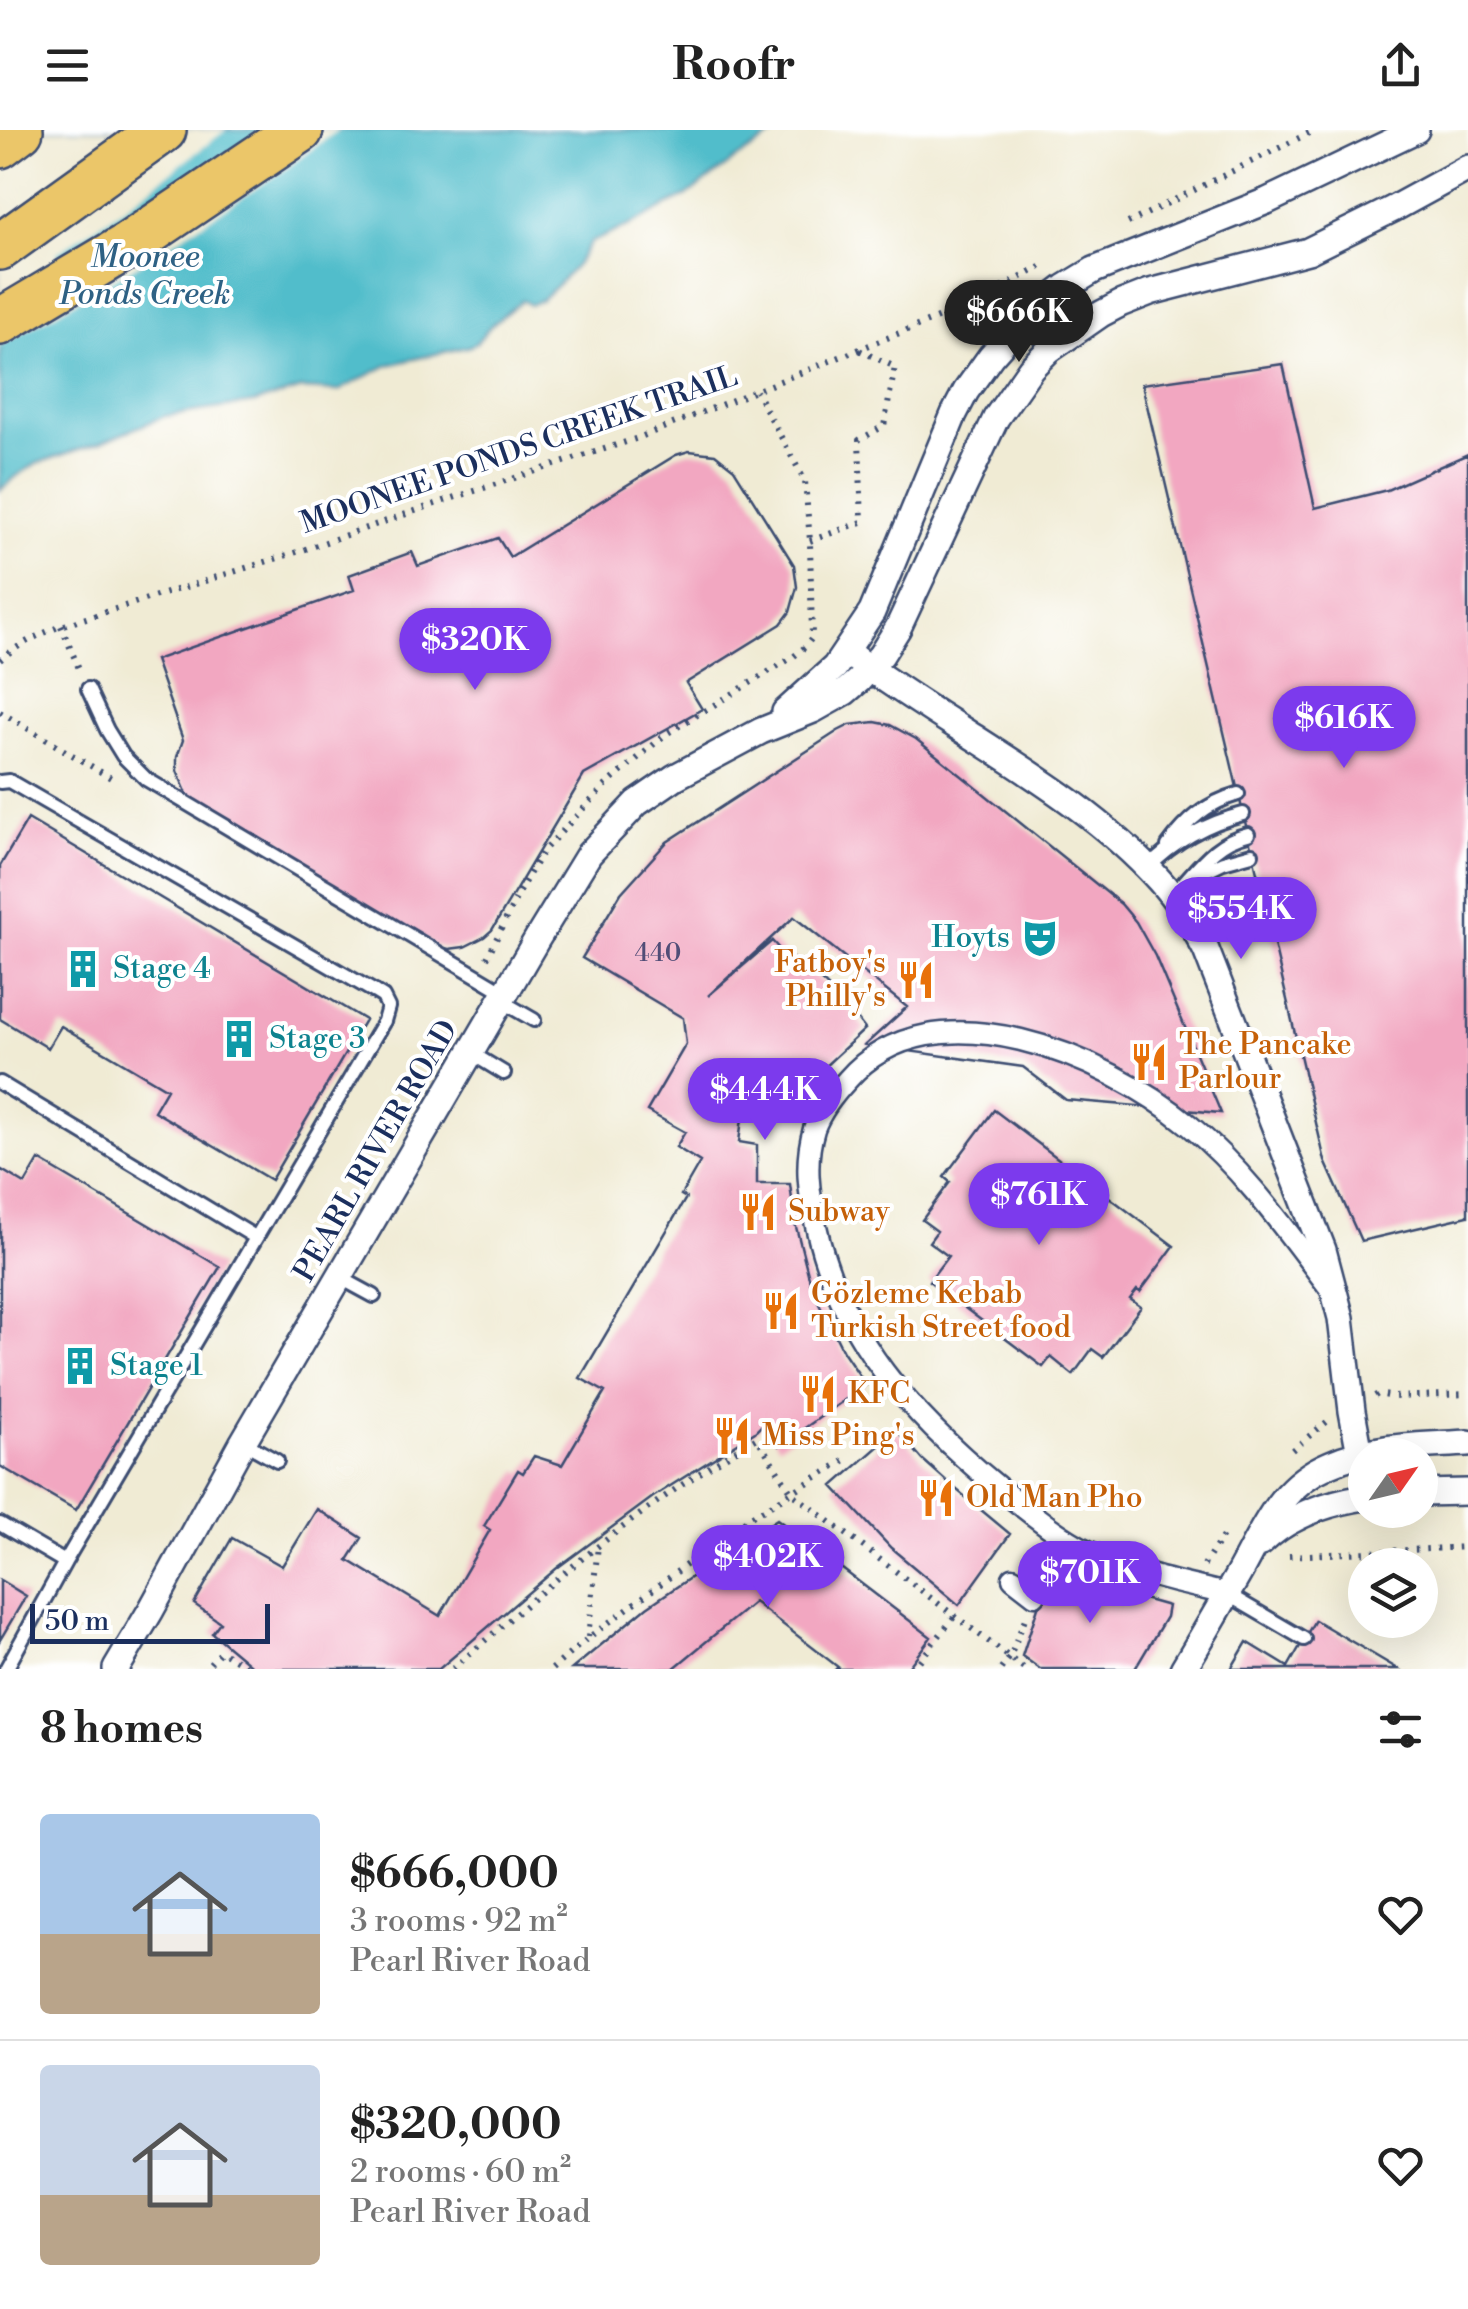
<!DOCTYPE html>
<html lang="en">
<head>
<meta charset="utf-8">
<style>
  body { margin:0; font-family:"Libre Bodoni",serif; background:#f6f6f6; color:#222; height:100vh; display:flex; flex-direction:column; font-size:38px; white-space:nowrap }
  * { box-sizing:border-box; margin:0 }
  p { font-size:32px; color:#767676 }
  .icon { flex:none; width:55px; height:55px; fill:none; stroke:currentColor; stroke-width:2; stroke-linecap:round; stroke-linejoin:round }
  .map { position:relative; height:1539px; overflow:hidden }
  .details { display:flex; flex-direction:column; background:#fff; flex:1 }
  .details>* { flex:none }
  .needle { width:65px; rotate:56deg }
  .tools { position:absolute; left:1348px; top:1308px; display:grid; gap:20px }
  .tools a { display:grid; place-items:center; width:90px; height:90px; border-radius:50%; background:#fff; box-shadow:0 10px 40px #0002; font-size:50px }
  .scale { position:absolute; left:30px; bottom:25px; width:240px; box-sizing:border-box; padding-left:10px; border:5px solid #1b2f5e; border-top:0; font-size:28px; line-height:35px; white-space:nowrap; color:#1b2f5e; -webkit-text-stroke:8px #fff; paint-order:stroke }
  .price { position:absolute; translate:-50% -85px; padding:0 22px; border-radius:35px; background:#7c3aed; color:#fff; font-size:32px; line-height:65px; filter:drop-shadow(0 2px 5px #0008) }
  .price::after { content:''; position:absolute; left:50%; top:60px; width:30px; height:22px; margin-left:-15px; background:inherit; clip-path:polygon(0 0,100% 0,50% 100%) }
  .price.current { background:#222; color:#fff }
  ul { padding:0; list-style:none }
  li { display:flex; align-items:center; gap:30px; height:250px; padding:0 40px }
  li+li { border-top:2px solid #e0e0e0 }
  li span { display:grid; place-items:center; flex:none; width:280px; height:200px; border-radius:10px; color:#555 }
  li>.icon { margin-inline-start:auto }
  span .icon { width:120px; height:120px; fill:#fffc; stroke-width:1 }
  li b { font-size:42px }
  h2 { display:flex; justify-content:space-between; align-items:center; height:120px; padding:0 40px; font-size:42px }
  header { display:flex; justify-content:space-between; align-items:center; height:130px; padding:0 40px; background:#fff; font-size:45px; font-weight:700 }
  .map>svg:first-child { display:block }
</style>
</head>
<body>
<header><svg class="icon" aria-label="menu" viewBox="0 0 24 24"><path d="M4 6h16M4 12h16M4 18h16"/></svg>Roofr<svg class="icon" aria-label="share" viewBox="0 0 24 24"><path d="M12 15V3M7 8l5-5 5 5M5 13v7h14v-7"/></svg></header>
<div class="map">
<svg width="1468" height="1539" viewBox="0 0 1468 1539">
  <rect width="100%" height="100%" fill="#fff"/>
  <filter id="ink" filterUnits="userSpaceOnUse"><feTurbulence type="fractalNoise" baseFrequency=".01" numOctaves="2"/><feDisplacementMap in="SourceGraphic" scale="20" xChannelSelector="R" yChannelSelector="G"/><feConvolveMatrix kernelMatrix="1 2 1 2 8 2 1 2 1" color-interpolation-filters="sRGB"/></filter>
  <filter id="wash" filterUnits="userSpaceOnUse"><feTurbulence type="fractalNoise" baseFrequency=".0048" numOctaves="4" result="noise"/><feDisplacementMap in="SourceGraphic" scale="40" xChannelSelector="R" yChannelSelector="G"/><feGaussianBlur stdDeviation="2.25" result="paint"/><feColorMatrix in="noise" values="0 0 0 0 0 0 0 0 0 0 0 0 0 0 0 0 0 1.4 0 .05"/><feComposite in="paint" operator="in"/></filter>
  <g filter="url(#wash)">
    <rect width="100%" height="100%" fill="#f0ebd4"/>
    <path fill="#51bdcb" stroke="#367694" stroke-width="2.5" d="M 0,0 L 782,0 L 736,29 L 688,65 L 628,96 L 591,112 L 576,135 L 555,157 L 542,169 L 530,175 L 522,170 L 490,196 L 477,212 L 470,216 L 388,235 L 338,261 L 302,259 L 254,273 L 165,286 L 101,312 L 38,333 L 18,345 L 0,360 Z"/>
    <path fill="#f0ebd4" d="M 0,0 L 226,0 L 124,78 L 57,123 L 63,132 L 266,0 L 338,0 L 281,42 L 138,135 L 0,215 Z"/>
    <g id="blocks">
      <path fill="#f2a7c1" d="M 1283,234 L 1315,378 L 1387,360 L 1468,324 L 1468,1086 L 1361,1111 L 1325,1031 L 1142,254 Z
        M 689,321 L 715,324 L 734,339 L 794,435 L 797,457 L 790,482 L 781,494 L 686,553 L 702,579 L 584,645 L 492,800 L 484,807 L 464,817 L 449,819 L 435,816 L 197,673 L 187,664 L 177,641 L 177,627 L 183,610 L 155,530 L 354,460 L 349,445 L 412,422 L 418,436 L 498,408 L 510,427 L 676,325 Z
        M 875,592 L 890,595 L 916,609 L 1121,774 L 1136,792 L 1155,826 L 1221,983 L 1066,970 L 1023,937 L 865,915 L 907,877 L 794,787 L 708,866 L 772,811 L 783,823 L 804,835 L 843,871 L 865,899 L 763,994 L 744,972 L 739,1012 L 757,1015 L 757,1054 L 790,1054 L 795,1093 L 812,1159 L 843,1221 L 866,1255 L 779,1316 L 764,1293 L 755,1302 L 653,1367 L 557,1438 L 439,1539 L 255,1539 L 212,1503 L 220,1492 L 194,1474 L 232,1408 L 282,1436 L 317,1379 L 362,1408 L 348,1430 L 440,1486 L 490,1400 L 484,1396 L 518,1340 L 523,1343 L 534,1326 L 562,1335 L 605,1262 L 580,1248 L 686,1068 L 681,1065 L 700,1032 L 676,1017 L 685,1002 L 647,981 L 686,914 L 683,888 L 582,828 L 621,763 L 667,712 L 838,601 L 850,595 Z
        M 28,689 L 365,890 L 271,1050 L 154,981 L 167,959 L 61,896 L 48,918 L 0,889 L 0,736 Z
        M 994,980 L 1174,1116 L 1140,1162 L 1137,1160 L 1130,1169 L 1141,1177 L 1103,1227 L 1092,1219 L 1073,1245 L 1051,1227 L 1043,1237 L 929,1151 L 948,1126 L 929,1112 L 937,1101 L 922,1090 L 950,1052 L 944,1047 Z
        M 39,1030 L 220,1137 L 76,1380 L 0,1336 L 0,1039 L 25,1054 Z
        M 897,1300 L 923,1330 L 951,1355 L 1010,1404 L 959,1475 L 891,1418 L 833,1356 Z
        M 777,1389 L 931,1507 L 907,1539 L 836,1539 L 838,1537 L 754,1472 L 673,1539 L 572,1539 L 647,1477 Z
        M 1052,1434 L 1108,1459 L 1168,1476 L 1166,1487 L 1135,1539 L 1040,1539 L 1022,1526 Z
        M 0,1450 L 26,1466 L 0,1510 Z
        M 1315,1490 L 1398,1539 L 1231,1539 L 1247,1512 L 1288,1537 Z"/>
    </g>
  </g>
  <g filter="url(#ink)">
    <use href="#blocks" fill-opacity="0" stroke="#3b4b70" stroke-width="2.5"/>
    <g fill="none" stroke-linecap="round" stroke-linejoin="round">
      <g stroke="#3b4b70" stroke-width="18">
        <path id="service" d="M 88,559 L 107,600 L 123,626 L 146,649 L 506,863
          M 0,652 L 9,651 L 375,862 L 383,867 L 388,877 L 384,891 L 65,1432 L 6,1539
          M 1168,716 C 1187,690 1207,673 1238,664
          M 1148,738 C 1173,712 1207,693 1243,684
          M 1194,746 L 1223,732 L 1252,724
          M 1172,765 C 1196,741 1213,712 1248,704
          M 501,871 L 534,890
          M 471,923 L 504,943
          M 0,953 L 255,1107
          M 339,1147 L 374,1166
          M 243,1312 L 277,1331
          M 1360,1324 L 1365,1354
          M 0,1394 L 65,1432
          M 1227,1464 L 1304,1509"/>
      </g>
      <g stroke="#3b4b70" stroke-width="25">
        <path id="pedestrian" d="M 1013,1448 L 1035,1465
          M 1227,1464 C 1180,1453 1134,1444 1090,1422 C 1056,1405 1028,1381 998,1357 C 913,1287 840,1207 816,1096 C 809,1063 804,1032 814,999 C 821,980 834,964 848,949 C 934,851 1107,927 1189,995 C 1246,1042 1288,1103 1332,1161"/>
      </g>
      <g stroke="#3b4b70" stroke-width="30">
        <path id="minor" d="M 847,523 C 887,551 928,578 969,604 C 1036,647 1105,690 1159,750 C 1178,771 1193,795 1206,820 L 1323,1120 L 1341,1188 L 1352,1281 L 1360,1324
          M 785,582 L 835,537 L 872,482 L 954,284 L 966,261 L 991,226 L 1023,190 L 1066,157 L 1094,140 L 1267,71 L 1416,0
          M 1420,1363 L 1468,1362
          M 1261,1413 C 1288,1386 1327,1373 1365,1367
          M 116,1539 L 151,1480 L 243,1312 L 537,809 L 589,724 L 637,673 L 675,647 L 761,601 L 813,580 L 845,562 L 859,550 L 881,525 L 898,498 L 996,288 L 1031,238 L 1049,220 L 1101,184 L 1122,173 L 1150,162 L 1308,121 L 1393,79 L 1468,38
          M 1183,1539 C 1202,1508 1220,1476 1238,1445 C 1264,1399 1278,1356 1330,1334 C 1373,1315 1422,1316 1468,1313"/>
      </g>
      <g stroke="#3b4b70" stroke-width="50">
        <path id="motorway" d="M 0,15 L 20,0
          M 0,117 L 163,0
          M 0,192 L 129,115 L 300,0"/>
      </g>
      <path stroke="#3b4b70" stroke-width="6" stroke-dasharray="2.5 8" stroke-linecap="butt" d="M 1128,93 L 1315,0
        M 810,411 L 862,392 L 859,310 L 884,296 L 895,237 L 859,220
        M 61,496 L 80,541
        M 0,530 C 19,514 38,505 61,496 L 297,422 L 441,372 L 638,308 L 962,178 L 1041,137
        M 0,582 L 111,648
        M 487,828 L 520,760 L 543,721 L 604,657 L 666,604 L 793,527 L 805,517 L 812,508 L 810,411 L 805,351 L 756,261
        M 1375,1266 L 1378,1264 L 1394,1267 L 1468,1264
        M 1292,1320 L 1329,1290
        M 1289,1426 L 1468,1417
        M 1204,1435 L 1225,1403
        M 588,1507 L 598,1416
        M 210,1533 L 221,1521 L 250,1539
        M 453,1539 C 548,1454 645,1372 757,1308 L 792,1363 L 1025,1539
        M 552,1539 L 588,1508 L 749,1388 L 847,1329
        M 913,1539 L 954,1487
        M 1001,1539 L 1010,1527 L 1026,1486"/>
      <use href="#service" stroke="#fff" stroke-width="12"/>
      <use href="#pedestrian" stroke="#fff" stroke-width="20"/>
      <use href="#minor" stroke="#fff" stroke-width="25"/>
      <use href="#motorway" stroke="#ebc669" stroke-width="45"/>
    </g>
  </g>
  <defs>
    <g id="theatre-bare" transform="scale(3)"><path d="M-5-5.5Q0-4 5-5.5V0Q5 5 0 6Q-5 5-5 0ZM-3.3-2.5H-1v1.5H-3.3ZM1-2.5H3.3v1.5H1ZM-2.8 1Q0 5.5 2.8 1Z" fill="#0f9aa8" stroke="#fff" stroke-width="2.5" paint-order="stroke"/></g>
    <g id="building-bare" transform="scale(3)"><path d="M-4-6H4V6H1V3H-1V6H-4ZM-2.5-4.3h1.7v1.8h-1.7ZM.8-4.3h1.7v1.8H.8ZM-2.5-1h1.7V.8h-1.7ZM.8-1h1.7V.8H.8Z" fill="#0f9aa8" stroke="#fff" stroke-width="2.5" paint-order="stroke"/></g>
    <g id="restaurant-bare" transform="scale(3)"><path d="M-5-6h1v4h1v-4h1v4h1v-4h1v5L-1.5 .5V6h-2V.5L-5-1ZM5-6V6H3V1.5H1.5Q1.5-4 5-6Z" fill="#e8710a" stroke="#fff" stroke-width="2.5" paint-order="stroke"/></g>
  </defs>
  <g fill-rule="evenodd">
    <use href="#theatre-bare" x="1040" y="808"/>
    <use href="#building-bare" x="83" y="839"/>
    <use href="#restaurant-bare" x="916" y="850"/>
    <use href="#building-bare" x="239" y="909"/>
    <use href="#restaurant-bare" x="1149" y="932"/>
    <use href="#restaurant-bare" x="758" y="1082"/>
    <use href="#restaurant-bare" x="781" y="1181"/>
    <use href="#building-bare" x="80" y="1236"/>
    <use href="#restaurant-bare" x="818" y="1264"/>
    <use href="#restaurant-bare" x="732" y="1306"/>
    <use href="#restaurant-bare" x="936" y="1368"/>
  </g>
  <g text-anchor="middle" dominant-baseline="central" stroke-width="8" stroke-linejoin="round" paint-order="stroke">
    <g font-size="25" fill="#514d77">
      <text x="658" y="823">440</text>
    </g>
    <g font-size="30" fill="#1b2f5e" stroke="#fff">
      <text transform="translate(519 320) rotate(-19)">MOONEE PONDS CREEK TRAIL</text>
      <text transform="translate(376 1021) rotate(-60)">PEARL RIVER ROAD</text>
    </g>
    <g font-size="30" fill="#0d838f" stroke="#fff" text-anchor="start">
      <text x="1010" y="808" text-anchor="end">Hoyts</text>
      <text x="113" y="839">Stage 4</text>
      <text x="269" y="909">Stage 3</text>
      <text x="110" y="1236">Stage 1</text>
    </g>
    <g font-size="30" fill="#c56008" stroke="#fff" text-anchor="start">
      <text x="886" y="833" text-anchor="end">Fatboy's<tspan x="886" dy="34">Philly's</tspan></text>
      <text x="1179" y="915">The Pancake<tspan x="1179" dy="34">Parlour</tspan></text>
      <text x="788" y="1082">Subway</text>
      <text x="811" y="1164">Gözleme Kebab<tspan x="811" dy="34">Turkish Street food</tspan></text>
      <text x="848" y="1264">KFC</text>
      <text x="762" y="1306">Miss Ping's</text>
      <text x="966" y="1368">Old Man Pho</text>
    </g>
    <g font-size="32" font-style="italic" fill="#2e6184" stroke="#fff">
      <text x="145" y="127">Moonee<tspan x="145" dy="37">Ponds Creek</tspan></text>
    </g>
  </g>
</svg>
<div class="tools">
<a><svg class="needle" viewBox="-14 -14 28 28"><path d="M0-13l5 13h-10z" fill="#e53935"/><path d="M0 13l5-13h-10z" fill="#767676"/></svg></a>
<a><svg class="icon" aria-label="layers" viewBox="0 0 24 24"><path d="M12 4l9 5-9 5-9-5zM3 14l9 5 9-5"/></svg></a>
</div>
<div class="scale">50 m</div>
<b class="price current" style="left:1019px;top:235px">$666K</b>
<b class="price" style="left:475px;top:563px">$320K</b>
<b class="price" style="left:1344px;top:641px">$616K</b>
<b class="price" style="left:1241px;top:832px">$554K</b>
<b class="price" style="left:765px;top:1013px">$444K</b>
<b class="price" style="left:1039px;top:1118px">$761K</b>
<b class="price" style="left:768px;top:1480px">$402K</b>
<b class="price" style="left:1090px;top:1496px">$701K</b>
</div>
<section class="details">
<h2>8 homes<svg class="icon" aria-label="filters" viewBox="0 0 24 24"><path d="M4 7h16M4 17h16"/><circle cx="9" cy="7" r="2"/><circle cx="15" cy="17" r="2"/></svg></h2>
<ul>
<li><span style="background:linear-gradient(#a9c7e8 60%,#b9a48a 0)"><svg class="icon" aria-label="home" viewBox="0 0 24 24"><path d="M3 11l9-7 9 7M6 9v11h12V9"/></svg></span><div><b>$666,000</b><p>3 rooms · 92 m²</p><p>Pearl River Road</p></div><svg class="icon" aria-label="heart" viewBox="0 0 24 24"><path d="M12 20l-8-8c-3-5 5-10 8-4 3-6 11-1 8 4z"/></svg></li>
<li><span style="background:linear-gradient(#c9d6e8 65%,#b9a48a 0)"><svg class="icon" aria-label="home" viewBox="0 0 24 24"><path d="M3 11l9-7 9 7M6 9v11h12V9"/></svg></span><div><b>$320,000</b><p>2 rooms · 60 m²</p><p>Pearl River Road</p></div><svg class="icon" aria-label="heart" viewBox="0 0 24 24"><path d="M12 20l-8-8c-3-5 5-10 8-4 3-6 11-1 8 4z"/></svg></li>
</ul>
</section>
</body>
</html>
